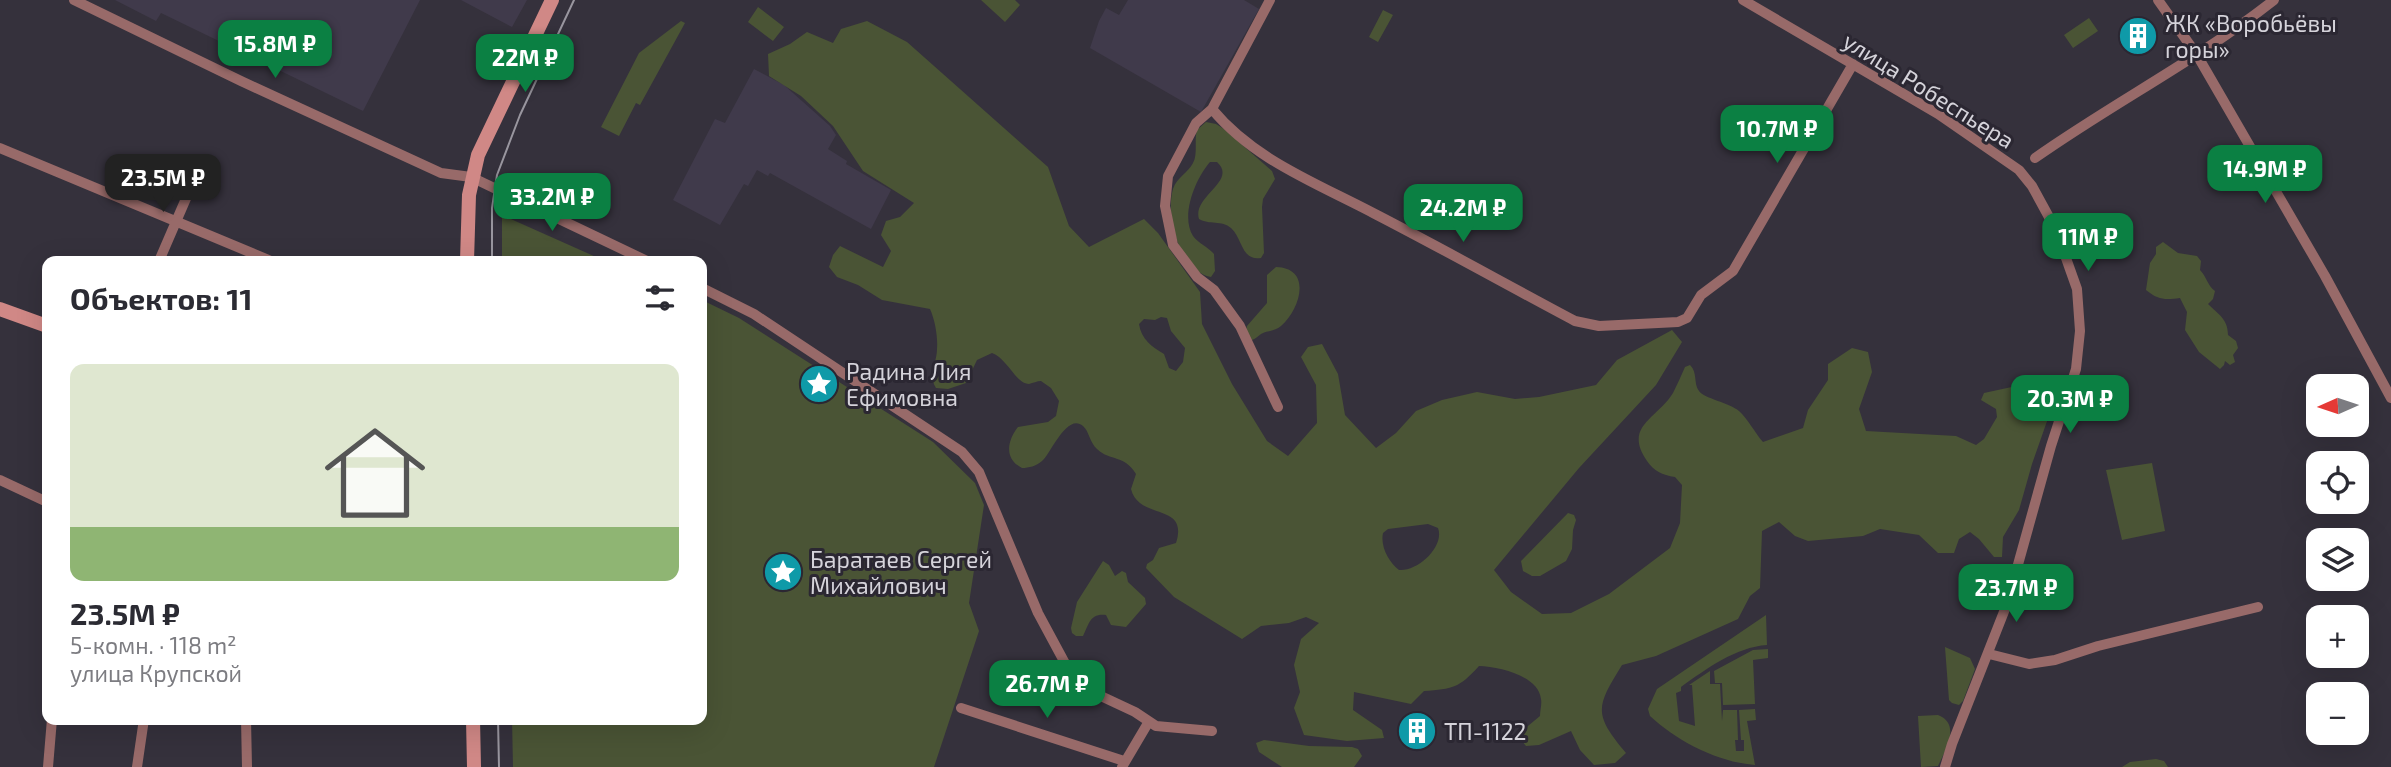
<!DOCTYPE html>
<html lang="ru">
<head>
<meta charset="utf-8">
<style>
  body { margin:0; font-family:"Exo 2",sans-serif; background:#f7f7f7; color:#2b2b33; height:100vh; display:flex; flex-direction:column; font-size:26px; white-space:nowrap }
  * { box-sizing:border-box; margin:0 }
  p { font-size:23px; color:#7c7c81 }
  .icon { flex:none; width:38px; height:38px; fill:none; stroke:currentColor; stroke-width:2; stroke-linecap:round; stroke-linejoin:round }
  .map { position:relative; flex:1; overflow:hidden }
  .sheet { position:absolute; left:42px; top:256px; width:665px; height:469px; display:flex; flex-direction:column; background:#fff; border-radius:14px; box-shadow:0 7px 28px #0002 }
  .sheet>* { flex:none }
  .needle { width:46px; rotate:267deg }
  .buttons { position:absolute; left:2306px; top:374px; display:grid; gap:14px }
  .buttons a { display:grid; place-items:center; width:63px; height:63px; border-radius:14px; background:#fff; box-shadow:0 7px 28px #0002; font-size:35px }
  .price { position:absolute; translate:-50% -60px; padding:0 16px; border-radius:14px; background:#0b8043; color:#fff; font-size:23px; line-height:46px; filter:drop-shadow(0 2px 4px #0008) }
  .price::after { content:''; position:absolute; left:50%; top:42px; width:21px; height:16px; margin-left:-10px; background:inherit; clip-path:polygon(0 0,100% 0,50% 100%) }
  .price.active { background:#222; color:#fff }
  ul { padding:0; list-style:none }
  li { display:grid; align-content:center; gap:14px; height:371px; padding:0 28px }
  li span { display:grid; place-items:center; height:217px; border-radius:14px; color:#555 }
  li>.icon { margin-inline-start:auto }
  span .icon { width:126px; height:126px; fill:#fffc; stroke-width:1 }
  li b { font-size:30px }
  h2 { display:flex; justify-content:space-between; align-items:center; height:84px; padding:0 28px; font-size:30px }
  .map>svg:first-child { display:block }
</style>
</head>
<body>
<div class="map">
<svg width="2391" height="767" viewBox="0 0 2391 767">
  <rect width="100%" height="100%" fill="#35313c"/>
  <path fill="#403a4b" d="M 115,0 L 420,0 L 363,111 L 161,13 L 156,21 Z
    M 461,0 L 527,0 L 512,27 Z
    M 1128,0 L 1244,0 L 1259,9 L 1201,112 L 1090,48 L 1099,21 L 1106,8 L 1119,15 Z
    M 754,69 L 784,85 L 830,126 L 836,135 L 828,149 L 847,161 L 846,164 L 891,190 L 871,229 L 770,173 L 768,176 L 757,170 L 748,186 L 744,184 L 720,225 L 673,200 L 715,119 L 725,123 Z"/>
  <path fill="#4a5435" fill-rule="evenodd" d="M 981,0 L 1015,0 L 1020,5 L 1005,22 Z
    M 758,7 L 784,27 L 773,41 L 748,22 Z
    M 1383,10 L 1393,15 L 1378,42 L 1369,37 Z
    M 2089,18 L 2098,31 L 2073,48 L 2064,35 Z
    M 681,21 L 685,23 L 640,105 L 636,103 L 619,136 L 601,127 L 639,53 Z
    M 867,21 L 907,42 L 1048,167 L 1069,226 L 1089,247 L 1144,219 L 1158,233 L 1200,292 L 1202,324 L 1232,384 L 1267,441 L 1288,456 L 1317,423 L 1316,385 L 1301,357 L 1308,347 L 1322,344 L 1338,374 L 1345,415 L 1376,448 L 1396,433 L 1416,411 L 1442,400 L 1477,392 L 1515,399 L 1539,397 L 1596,385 L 1617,360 L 1672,330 L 1682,342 L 1656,385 L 1579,468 L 1494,570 L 1511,592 L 1542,614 L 1571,613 L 1609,594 L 1670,548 L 1680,523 L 1682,485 L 1675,477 C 1662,475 1654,471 1647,461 C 1623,426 1657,419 1673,393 C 1677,385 1681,376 1685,367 L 1690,365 C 1698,373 1693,383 1699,391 C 1703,398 1730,403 1739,411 C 1748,419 1755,433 1763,442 L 1803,428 L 1808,410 L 1828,380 L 1828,364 L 1852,348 L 1868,352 L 1872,372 L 1859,409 L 1866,431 L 1956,436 L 1976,445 L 1984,439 L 1997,417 L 1996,409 L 1981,400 L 1984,393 L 2021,385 L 2041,396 L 2052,407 L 2032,464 L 2019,510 L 2003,537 L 2002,557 L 1994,557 L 1979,539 L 1970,532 L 1959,539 L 1954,553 L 1938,553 L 1919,535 L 1880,529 L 1863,536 L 1808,541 L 1795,536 L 1779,522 L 1762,531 L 1760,588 L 1750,596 L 1738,619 L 1656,656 L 1622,665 C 1596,707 1593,714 1626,753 L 1615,763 L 1594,765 L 1580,750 L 1571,731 L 1539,745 L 1526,746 L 1517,735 L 1540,716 C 1540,711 1542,704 1541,699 C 1538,675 1499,667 1479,666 C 1459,688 1453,689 1424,691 L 1411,704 L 1354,692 L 1353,710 L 1382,730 L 1384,738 L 1347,741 L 1304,735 L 1294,708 L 1300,692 L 1294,665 L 1301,639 L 1319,623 L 1306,617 L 1289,623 L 1261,626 L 1242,639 L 1174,597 L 1146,568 L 1147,564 L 1153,560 L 1159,548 L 1176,543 C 1189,502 1139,521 1131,489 L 1136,474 C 1124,454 1111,462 1097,449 C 1090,443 1089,431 1083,426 C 1067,412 1050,455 1042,461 C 1036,466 1029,468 1022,468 C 1004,459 1007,441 1018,427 L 1048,422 L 1056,416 L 1059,401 L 1051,388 L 1041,381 C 1037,381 1033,383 1029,384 C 1016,384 1007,358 992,353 L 977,360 L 966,383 L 948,389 L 936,388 C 927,373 937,364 937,349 C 938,337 935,320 930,309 L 882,300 L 858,285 L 837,277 L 829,267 L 833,255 L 840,246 L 883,267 L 891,251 L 881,235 L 886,221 L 900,217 L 914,203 L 863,171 L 833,126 L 801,96 L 769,76 L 768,54 L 790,44 L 807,32 L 833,43 L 841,29 ZM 1161,317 L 1167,318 L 1171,331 L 1185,348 L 1183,362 L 1176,371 L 1169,368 L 1164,354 C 1152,347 1141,339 1139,324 L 1144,319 L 1155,320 ZM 1428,524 L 1438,528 C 1445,547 1417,572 1399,570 C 1389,563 1380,546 1383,533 L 1388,529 Z
    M 503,36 L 505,37 L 502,45 L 505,47 L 493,70 L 486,66 Z
    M 515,38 L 520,40 L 521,43 L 507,71 L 498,72 Z
    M 1206,122 L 1216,124 L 1224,129 L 1272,171 L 1275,179 L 1263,199 L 1262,207 L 1264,253 L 1261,258 C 1241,261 1243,239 1231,228 C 1222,220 1209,225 1199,219 C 1192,196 1238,181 1217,162 L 1210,162 C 1196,178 1180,215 1193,236 C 1198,243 1208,247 1214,254 L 1215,271 L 1211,277 C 1180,272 1165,216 1173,189 C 1177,177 1188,173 1193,163 C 1198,154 1194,140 1197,130 Z
    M 502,215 L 605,261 L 502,261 Z
    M 2163,242 L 2178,253 L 2197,256 L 2201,261 L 2200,270 C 2207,277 2207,285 2215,291 L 2213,299 L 2208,304 C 2218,314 2228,319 2228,335 L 2236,341 L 2238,348 L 2233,355 L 2235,362 L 2230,365 L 2225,361 L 2224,365 L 2220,369 L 2199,352 L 2185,330 L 2187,312 L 2180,298 C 2165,300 2158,300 2146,290 L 2150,263 L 2156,254 L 2156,247 Z
    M 1276,267 C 1313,268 1300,310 1281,326 C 1274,332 1267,330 1261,334 C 1258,336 1255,339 1252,340 L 1246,330 L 1247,326 L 1267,303 L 1267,275 Z
    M 702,300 L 739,318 L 933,442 L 975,483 L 984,505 L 969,603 L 979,631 L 934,767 L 513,767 L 512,719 L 702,719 Z
    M 2152,463 L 2165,531 L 2122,540 L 2106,470 Z
    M 1568,513 L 1574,515 L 1576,520 L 1573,530 L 1572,549 L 1566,561 L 1540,576 L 1532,576 L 1523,571 L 1521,561 Z
    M 1103,561 L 1109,565 L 1115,576 L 1122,571 L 1126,573 L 1128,582 L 1145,598 L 1146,604 L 1126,627 L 1111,625 L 1106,615 C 1090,613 1089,624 1083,636 L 1076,636 L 1072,633 L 1071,628 L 1077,602 Z
    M 1766,615 L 1767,645 C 1736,647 1706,669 1681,687 L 1681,691 L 1676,693 L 1679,721 L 1695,726 L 1692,685 L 1689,685 L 1710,671 L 1710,684 L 1720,684 L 1722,721 L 1723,710 L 1737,710 L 1738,740 L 1735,740 L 1736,751 L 1744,751 L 1744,740 L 1741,740 L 1739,710 L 1755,709 L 1756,720 L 1747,721 L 1755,765 C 1717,762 1677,741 1650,716 L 1648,709 L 1657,689 Z
    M 1945,647 L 1970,658 L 1975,669 L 1963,701 L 1959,705 L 1952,703 L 1949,700 Z
    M 1768,649 L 1768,658 L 1753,660 L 1755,704 L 1723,705 L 1722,683 L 1715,683 L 1714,671 L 1753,650 Z
    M 1938,715 C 1961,724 1946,749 1938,766 L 1921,767 L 1918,716 Z
    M 1264,740 L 1309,746 L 1352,747 L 1358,749 L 1362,756 L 1354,767 L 1282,767 L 1259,752 L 1256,743 Z
    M 2156,759 L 2164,761 L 2168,767 L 2122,767 L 2130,762 Z"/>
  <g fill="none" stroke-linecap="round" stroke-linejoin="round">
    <path stroke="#986a69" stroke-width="10" d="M 74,0 L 241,81 L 441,173 L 471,177 L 647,261
      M 1270,0 L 1212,109 L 1196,123 L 1168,176 L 1165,206 L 1173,245 L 1197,277 L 1214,290 L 1240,326 L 1278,407
      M 1743,0 L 1938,114 L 2019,170 L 2032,186 L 2056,230 L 2077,289 L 2080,331 L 2076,369 L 2051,446 L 2007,604 L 1952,744 L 1945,767
      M 2158,0 L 2197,55 L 2325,276 L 2391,398
      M 1212,109 C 1255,161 1319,184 1377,215 C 1443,249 1509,286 1575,321 L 1599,326 L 1678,322 L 1687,318 L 1701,295 L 1733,271 L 1853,64
      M 0,148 L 271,261
      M 2035,158 C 2113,103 2199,59 2274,0
      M 159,261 L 194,180
      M 702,288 L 754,314 L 962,452 L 979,472 L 1038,613 L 1073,678 L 1088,690 L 1135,712 L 1156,726 L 1212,731
      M 0,480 L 47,502
      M 1989,654 L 2029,664 L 2055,660 L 2098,646 L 2258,607
      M 961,708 L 1124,761
      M 246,719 L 247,767
      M 48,767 L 52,719
      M 137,767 L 144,719
      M 1122,767 L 1148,723"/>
    <path stroke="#d08886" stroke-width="14" d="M 467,261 L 469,195 L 478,155 L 552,0
      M 0,309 L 47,326
      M 473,719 L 474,767"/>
    <path stroke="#99969f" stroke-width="2" d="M 492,261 L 492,208 L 497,175 L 520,115 L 574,0
      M 498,719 L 499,767"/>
  </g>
  <defs>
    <g id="building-disc" transform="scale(2.0125)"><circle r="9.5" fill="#0f9aa8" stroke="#2b2732"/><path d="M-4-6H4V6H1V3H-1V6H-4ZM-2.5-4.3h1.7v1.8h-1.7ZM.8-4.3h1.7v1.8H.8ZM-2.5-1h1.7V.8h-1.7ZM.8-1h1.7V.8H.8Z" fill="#fff"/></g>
    <g id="sight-disc" transform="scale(2.0125)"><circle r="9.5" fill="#0f9aa8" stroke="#2b2732"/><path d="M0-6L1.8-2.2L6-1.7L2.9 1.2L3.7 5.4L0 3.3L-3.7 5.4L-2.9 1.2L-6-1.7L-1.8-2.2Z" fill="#fff"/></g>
  </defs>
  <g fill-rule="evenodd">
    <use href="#building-disc" x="2138" y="36"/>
    <use href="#sight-disc" x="819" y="384"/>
    <use href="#sight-disc" x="783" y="572"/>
    <use href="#building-disc" x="1417" y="731"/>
  </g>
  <g text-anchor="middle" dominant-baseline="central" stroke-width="6" stroke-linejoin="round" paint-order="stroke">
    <g font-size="23" fill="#d5d3da" stroke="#2b2732" text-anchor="start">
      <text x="2165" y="23">ЖК «Воробьёвы<tspan x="2165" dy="26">горы»</tspan></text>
      <text x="846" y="371">Радина Лия<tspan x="846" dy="26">Ефимовна</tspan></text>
      <text x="810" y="559">Баратаев Сергей<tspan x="810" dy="26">Михайлович</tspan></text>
      <text x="1444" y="731">ТП-1122</text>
    </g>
    <g font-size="23" fill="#d5d3da" stroke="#2b2732">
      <text transform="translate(1929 90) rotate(32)">улица Робеспьера</text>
    </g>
  </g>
</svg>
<div class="buttons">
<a><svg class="needle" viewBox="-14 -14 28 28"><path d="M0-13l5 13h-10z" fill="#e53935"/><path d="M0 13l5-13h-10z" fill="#7c7c81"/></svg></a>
<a><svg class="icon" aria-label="locate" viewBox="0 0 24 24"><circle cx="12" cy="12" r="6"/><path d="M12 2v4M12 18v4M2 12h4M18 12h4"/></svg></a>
<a><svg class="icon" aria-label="layers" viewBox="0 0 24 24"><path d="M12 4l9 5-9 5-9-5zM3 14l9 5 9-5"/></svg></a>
<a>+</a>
<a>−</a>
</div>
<b class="price" style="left:275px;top:80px">15.8M ₽</b>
<b class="price" style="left:525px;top:94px">22M ₽</b>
<b class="price" style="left:1777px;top:165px">10.7M ₽</b>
<b class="price" style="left:2265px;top:205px">14.9M ₽</b>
<b class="price active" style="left:163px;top:214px">23.5M ₽</b>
<b class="price" style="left:552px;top:233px">33.2M ₽</b>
<b class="price" style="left:1463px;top:244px">24.2M ₽</b>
<b class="price" style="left:2088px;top:273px">11M ₽</b>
<b class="price" style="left:2070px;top:435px">20.3M ₽</b>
<b class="price" style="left:2016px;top:624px">23.7M ₽</b>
<b class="price" style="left:1047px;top:720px">26.7M ₽</b>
<section class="sheet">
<h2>Объектов: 11<svg class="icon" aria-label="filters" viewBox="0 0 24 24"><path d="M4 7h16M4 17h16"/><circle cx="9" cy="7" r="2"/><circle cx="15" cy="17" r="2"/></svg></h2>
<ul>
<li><span style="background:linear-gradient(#dfe7d0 75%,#8fb573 0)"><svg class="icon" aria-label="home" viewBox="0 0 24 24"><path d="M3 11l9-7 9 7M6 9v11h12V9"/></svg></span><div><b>23.5M ₽</b><p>5-комн. · 118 m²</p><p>улица Крупской</p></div></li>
</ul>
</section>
</div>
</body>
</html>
